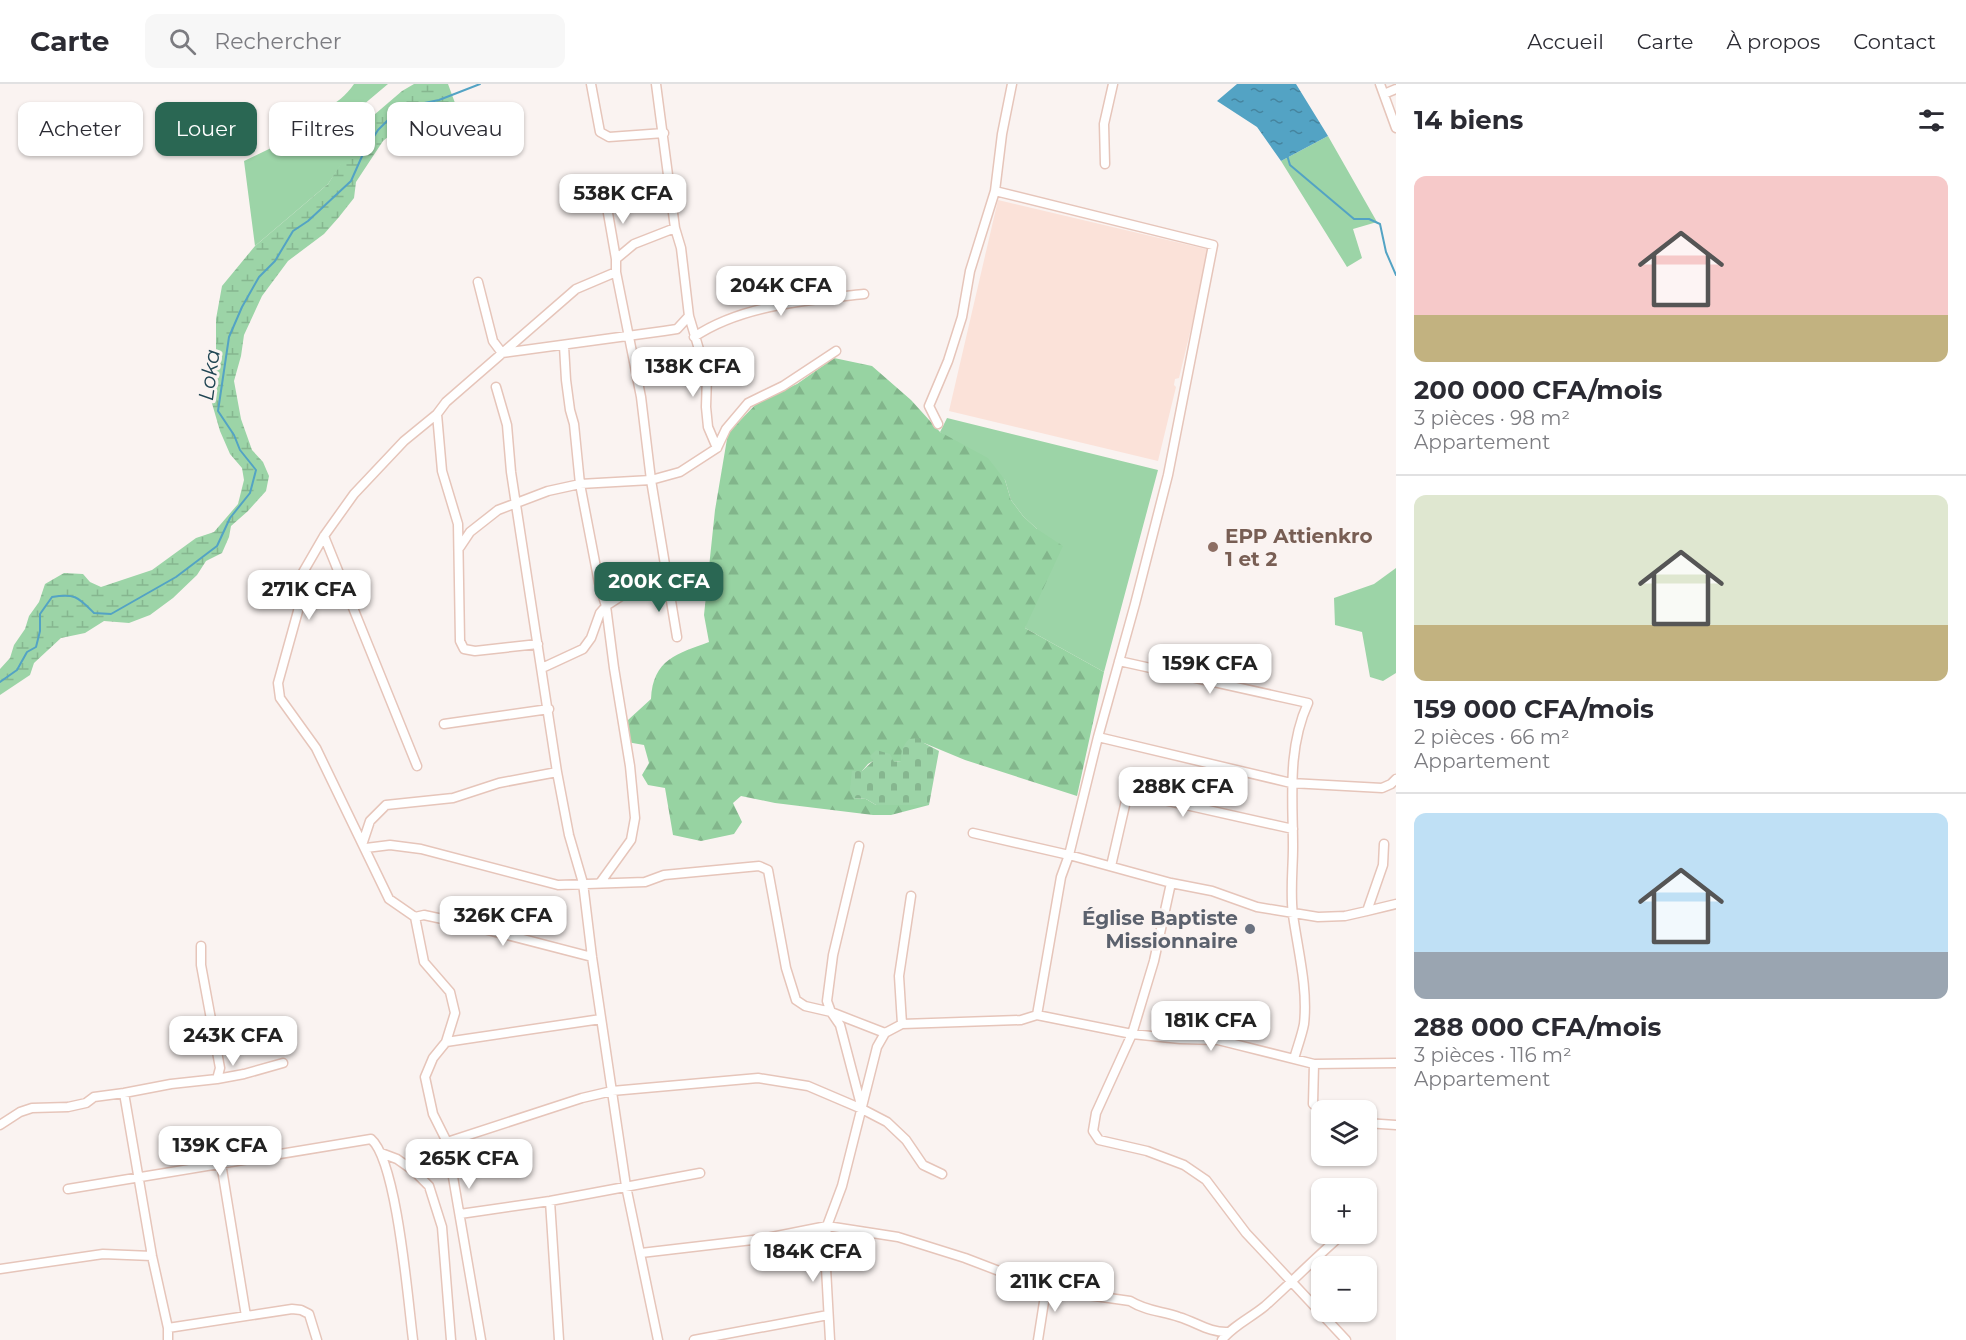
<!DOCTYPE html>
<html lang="fr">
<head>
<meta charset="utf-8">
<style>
  body { margin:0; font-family:Montserrat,sans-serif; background:#f7f7f7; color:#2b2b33; height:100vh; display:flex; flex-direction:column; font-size:22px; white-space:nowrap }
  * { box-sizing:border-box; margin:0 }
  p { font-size:20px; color:#7c7c81 }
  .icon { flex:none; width:33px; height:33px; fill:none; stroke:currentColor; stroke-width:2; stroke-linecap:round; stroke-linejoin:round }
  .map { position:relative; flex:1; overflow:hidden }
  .drawer { display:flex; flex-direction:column; background:#fff; width:570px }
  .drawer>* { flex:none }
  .banner { position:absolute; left:18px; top:18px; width:570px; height:54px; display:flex; gap:12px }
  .tools { position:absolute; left:1311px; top:1016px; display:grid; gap:12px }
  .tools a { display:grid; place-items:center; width:66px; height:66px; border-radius:12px; background:#fff; box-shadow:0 2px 4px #0004; font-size:30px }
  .price { position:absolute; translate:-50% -51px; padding:0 14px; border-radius:12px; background:#fff; color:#222; font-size:20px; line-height:39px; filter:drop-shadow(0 2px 3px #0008) }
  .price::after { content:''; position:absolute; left:50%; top:36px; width:18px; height:14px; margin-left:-9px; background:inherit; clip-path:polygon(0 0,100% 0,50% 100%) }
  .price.on { background:#2a6753; color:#fff }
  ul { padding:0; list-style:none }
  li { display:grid; align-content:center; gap:12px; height:318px; padding:0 18px }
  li+li { border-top:2px solid #e1e1e2 }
  li span { display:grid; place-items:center; height:186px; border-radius:12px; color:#555 }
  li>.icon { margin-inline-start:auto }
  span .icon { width:108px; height:108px; fill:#fffc; stroke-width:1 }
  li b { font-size:26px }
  h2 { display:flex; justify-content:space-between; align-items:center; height:72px; padding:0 18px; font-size:26px }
  .pill { padding:0 21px; border-radius:12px; background:#fff; box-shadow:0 2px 4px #0004; font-size:21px; line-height:54px }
  .pill.on { background:#2a6753; color:#fff }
  header { display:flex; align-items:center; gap:36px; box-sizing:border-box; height:84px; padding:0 30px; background:#fff; border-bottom:2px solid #e1e1e2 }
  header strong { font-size:28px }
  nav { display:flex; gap:33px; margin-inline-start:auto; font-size:21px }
  .search { width:420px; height:54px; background:#f7f7f7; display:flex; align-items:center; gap:15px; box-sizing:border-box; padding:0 21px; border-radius:12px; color:#7c7c81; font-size:22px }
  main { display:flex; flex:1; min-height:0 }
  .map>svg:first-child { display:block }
</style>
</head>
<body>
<header>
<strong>Carte</strong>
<div class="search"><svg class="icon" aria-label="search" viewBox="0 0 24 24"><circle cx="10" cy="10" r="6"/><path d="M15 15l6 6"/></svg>Rechercher</div>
<nav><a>Accueil</a><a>Carte</a><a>À propos</a><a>Contact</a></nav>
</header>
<main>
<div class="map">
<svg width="1396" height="1256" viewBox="0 0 1396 1256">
  <defs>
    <pattern id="forest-firs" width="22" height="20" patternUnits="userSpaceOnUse" patternTransform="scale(1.5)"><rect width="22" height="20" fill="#97d3a2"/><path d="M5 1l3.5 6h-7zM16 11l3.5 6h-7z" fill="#82b58b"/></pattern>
    <pattern id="wetland-marsh" width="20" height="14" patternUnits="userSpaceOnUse" patternTransform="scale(1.5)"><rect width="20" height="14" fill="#9cd4a7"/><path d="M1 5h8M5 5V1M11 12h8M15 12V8" fill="none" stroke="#86b68f"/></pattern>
    <pattern id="cemetery-stones" width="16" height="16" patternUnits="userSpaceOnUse" patternTransform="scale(1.5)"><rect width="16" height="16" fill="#9cd4a7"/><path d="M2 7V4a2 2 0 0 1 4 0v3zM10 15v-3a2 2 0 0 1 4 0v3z" fill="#86b68f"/></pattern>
    <pattern id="water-ripples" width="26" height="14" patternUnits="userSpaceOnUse" patternTransform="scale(1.5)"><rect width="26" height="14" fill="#53a3c4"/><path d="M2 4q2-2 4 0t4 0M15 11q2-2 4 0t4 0" fill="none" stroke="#45849e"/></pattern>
  </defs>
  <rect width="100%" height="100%" fill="#faf3f1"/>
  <path fill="#fbe2d9" d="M 998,116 L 1210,166 L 1179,294 L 1175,295 L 1174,301 L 1176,303 L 1158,377 L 949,327 Z"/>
  <path fill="#9cd4a7" d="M 354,0 L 388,0 L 325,53 L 348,70 L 328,100 L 255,162 L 244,77 L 294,53 L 289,37 C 315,28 338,24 354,0 Z
    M 1328,52 L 1377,138 L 1353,145 L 1362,174 L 1347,183 L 1281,77 Z
    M 947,334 L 1158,386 L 1104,588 L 1025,544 L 1037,445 L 1023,432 L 1011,416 L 1005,396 L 940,348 Z
    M 1396,484 L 1396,589 L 1383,597 L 1370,593 L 1362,548 L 1335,541 L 1334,514 L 1374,500 Z"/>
  <path fill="url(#forest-firs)" d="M 834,274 L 872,282 L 911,316 L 940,348 L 988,374 L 1005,396 L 1011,416 L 1023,432 L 1037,445 L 1063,462 L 1025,544 L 1104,588 L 1077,712 L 965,676 L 924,659 L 902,677 L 894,678 L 873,677 L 868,680 L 862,687 L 853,714 L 866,715 L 876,721 L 929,721 L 891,731 L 873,731 L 775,719 L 741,712 L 733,719 L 742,738 L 734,750 L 701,757 L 673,751 L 665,704 L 648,701 L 642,691 L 649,679 L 644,661 L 627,658 L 628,636 L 651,615 C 653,575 677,570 709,558 L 704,531 L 715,426 L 728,349 L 758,318 L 797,300 Z"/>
  <path fill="url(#wetland-marsh)" d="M 414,0 L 448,0 L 455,19 L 420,29 L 412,29 L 405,39 L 383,57 L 356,98 L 354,114 L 339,133 L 324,150 L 288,177 L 262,212 L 244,251 L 241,272 L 234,297 L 241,335 L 252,366 L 263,378 L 269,392 L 266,407 L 248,427 L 231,442 L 229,453 L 222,469 L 206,477 L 197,491 L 173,514 L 150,531 L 129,539 L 104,537 L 85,549 L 61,554 L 34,579 L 30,591 L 0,611 L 0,585 L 10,574 L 14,561 L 25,545 L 29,532 L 39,518 L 45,500 L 64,489 L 83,490 L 90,498 L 101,503 L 152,486 L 196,454 L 214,448 L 238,420 L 244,396 L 242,384 L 230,370 L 220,347 L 211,316 L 216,269 L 216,235 L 222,202 L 255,162 L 328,100 L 360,49 L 374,31 L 402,7 Z"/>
  <path fill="url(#cemetery-stones)" d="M 920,654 L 924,659 L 939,667 L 929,721 L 876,721 L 866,715 L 853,714 L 850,705 L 852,687 L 862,687 L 873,677 L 870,672 L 876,666 L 890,670 L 894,678 L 901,677 C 901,667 902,663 909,655 Z"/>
  <path fill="url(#water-ripples)" d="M 1237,0 L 1296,0 L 1328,52 L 1281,77 L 1257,43 L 1217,17 Z"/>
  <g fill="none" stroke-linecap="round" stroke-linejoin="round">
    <path stroke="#53a3c4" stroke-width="2" d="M 1287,71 L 1290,81 L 1354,135 L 1369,135 L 1380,140 L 1386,168 L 1396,191
      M 0,598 L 17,586 L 27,568 L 36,563 L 40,547 L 40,530 L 52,513 C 75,509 78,513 94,529 L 111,530 L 176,493 L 217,462 L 230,434 L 250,409 L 256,386 L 240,366 L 234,351 L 218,327 L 229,253 L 242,223 L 259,193 L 275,177 L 293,147 L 308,137 L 351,97 L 363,70 L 378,46 L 400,24 L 439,16 L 480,0"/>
    <g stroke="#e6c5ba" stroke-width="11">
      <path id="minor" d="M 591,0 L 600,48 L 609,53 L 664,49
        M 656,0 L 675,144 L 681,164 L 689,232 L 707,292 L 706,323 L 708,343 L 717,364
        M 1380,0 L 1396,44
        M 1384,10 L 1396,5
        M 1105,80 L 1104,40 L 1113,0
        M 995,107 L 1213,161 L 1168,391 L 1135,520 L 1098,653 L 1069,771 L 1061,793 L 1037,931
        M 605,112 L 616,175
        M 675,144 L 634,160 L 616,175 L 616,188 L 641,313 L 651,396 L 677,553
        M 478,198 L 493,257 L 502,269 L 664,247 L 677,245 L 689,232
        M 694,253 C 741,221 808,216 864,210
        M 564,262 L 566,296 L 570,326 L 574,340 L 580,400 L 599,499 L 606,522 L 614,584 L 630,682 L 635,734 L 631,756 L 600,799
        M 496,303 L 507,341 L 511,388 L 557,688 L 569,751 L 583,799 L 592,873 L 626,1102 L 658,1256
        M 437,330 L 404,357 L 354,410 L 324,452 L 302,490 L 298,527 L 278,599 L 280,614 L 316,664 L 389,815 L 415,833 L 424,878 L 450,908 L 455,929 L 446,958 L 433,974 L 425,993 L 433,1030 L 447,1058 L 481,1256
        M 938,340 L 929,322 L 948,277 L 962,233 L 970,187 L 995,107 L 1002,50 L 1012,0
        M 324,452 L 417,682
        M 460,463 L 470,448 L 498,426 L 548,407 L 580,400 L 651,396 L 680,388 L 717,364 L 726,345 L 748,319 L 783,302 L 836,267
        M 538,560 L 475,567 L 464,565 L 460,557 L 458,440 L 442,387 L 437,330 L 446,318 L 576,205 L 616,188
        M 1119,577 L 1308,619 C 1287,665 1293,714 1293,763 C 1293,785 1290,809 1293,831 C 1298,867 1308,904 1304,940 C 1302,951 1297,964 1294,975
        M 542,584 L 583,565 L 591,554 L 600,529 L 606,522 L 623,511 L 649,506 L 668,500
        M 444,640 L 549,625
        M 1098,653 L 1291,699 L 1382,704 L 1391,700 L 1396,695
        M 973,749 L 1069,771 L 1171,799 L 1212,807 L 1257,823 L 1318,833 L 1345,832 L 1367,827 L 1383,781 L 1384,760
        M 363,758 L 370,737 L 386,721 L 453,714 L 499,699 L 557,688
        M 859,762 L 833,871 L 827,917 L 831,928 L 840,941 L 861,1021
        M 366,764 L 390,761 L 421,765 L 558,801 L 645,798 L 664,791 L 759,782 L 768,786 L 786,884 L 796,916 L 805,922 L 831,928 L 885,949
        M 1111,782 L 1128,708 L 1293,745
        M 1171,799 L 1154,877 L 1132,950 L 1096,1029 L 1093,1047 L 1099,1056 L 1147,1067 L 1184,1081 L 1206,1096 L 1246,1149 L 1346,1256
        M 1367,827 L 1396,820
        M 415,833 L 424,831 L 461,839 L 592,873
        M 902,940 L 899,892 L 911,812
        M 446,958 L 601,935
        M 1314,980 L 1313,1020 L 1322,1028
        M 217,995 L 244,990 L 283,979
        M 124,1009 L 152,1172 L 168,1244 L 168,1256
        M 1366,1039 L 1396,1041
        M 0,1041 L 20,1028 L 32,1024 L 68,1023 L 86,1019 L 94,1013 L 124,1009 L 171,1000 L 217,995 L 220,984 L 201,881 L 201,862
        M 447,1058 L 582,1014 L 612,1007 L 758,994 L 808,1002 L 862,1025 L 887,1038 L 906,1056 L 923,1081 L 942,1090
        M 381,1069 L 397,1075 L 414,1087 L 429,1102 L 442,1143 L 451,1256
        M 221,1079 L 246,1232
        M 68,1105 L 371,1055 C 397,1077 408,1217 413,1256
        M 550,1117 L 559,1256
        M 460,1130 L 550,1117 L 700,1089
        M 641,1169 L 761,1155 L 827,1142 L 898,1153 L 965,1174 L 1046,1205 L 1130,1217 C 1146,1227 1161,1227 1179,1233 C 1196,1238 1210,1249 1228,1248
        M 0,1185 L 103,1170 L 152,1172
        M 168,1244 L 292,1225 L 301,1226 L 309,1230 L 317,1256
        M 694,1256 L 828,1231
        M 830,1256 L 825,1166 L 827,1142 L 842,1102 L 877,963 L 885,949 L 902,940 L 1021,936 L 1037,931 L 1132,950 L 1180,955 L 1218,956 L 1314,980 L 1396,979
        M 1038,1256 L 1046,1205
        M 1222,1256 C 1231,1243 1252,1233 1265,1222 C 1292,1198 1317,1172 1344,1149"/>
    </g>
    <use href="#minor" stroke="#fff" stroke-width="8"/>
  </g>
  <circle fill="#8d6e63" stroke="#faf3f1" stroke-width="2" cx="1213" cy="463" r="6"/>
  <circle fill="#6b7280" stroke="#faf3f1" stroke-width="2" cx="1250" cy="845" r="6"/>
  <g text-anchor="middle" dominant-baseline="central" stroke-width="6" stroke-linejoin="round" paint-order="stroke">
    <g font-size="20" font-weight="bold" fill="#785e54" stroke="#faf3f1" text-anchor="start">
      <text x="1225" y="452">EPP Attienkro<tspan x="1225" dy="23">1 et 2</tspan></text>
    </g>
    <g font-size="20" font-weight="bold" fill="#5b616d" stroke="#faf3f1" text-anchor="end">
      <text x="1238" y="834">Église Baptiste<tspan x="1238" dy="23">Missionnaire</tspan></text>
    </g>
    <g font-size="21" font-style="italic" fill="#204553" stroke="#faf3f1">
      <text transform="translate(209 291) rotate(-82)">Loka</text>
    </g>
  </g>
</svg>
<div class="tools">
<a><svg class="icon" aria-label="layers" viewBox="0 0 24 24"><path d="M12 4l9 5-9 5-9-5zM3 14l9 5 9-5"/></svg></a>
<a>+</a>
<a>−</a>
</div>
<b class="price" style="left:623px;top:141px">538K CFA</b>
<b class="price" style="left:781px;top:233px">204K CFA</b>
<b class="price" style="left:693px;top:314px">138K CFA</b>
<b class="price on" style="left:659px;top:529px">200K CFA</b>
<b class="price" style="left:309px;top:537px">271K CFA</b>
<b class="price" style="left:1210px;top:611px">159K CFA</b>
<b class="price" style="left:1183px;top:734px">288K CFA</b>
<b class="price" style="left:503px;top:863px">326K CFA</b>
<b class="price" style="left:1211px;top:968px">181K CFA</b>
<b class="price" style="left:233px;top:983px">243K CFA</b>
<b class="price" style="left:220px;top:1093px">139K CFA</b>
<b class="price" style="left:469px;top:1106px">265K CFA</b>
<b class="price" style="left:813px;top:1199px">184K CFA</b>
<b class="price" style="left:1055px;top:1229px">211K CFA</b>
<div class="banner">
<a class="pill">Acheter</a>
<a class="pill on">Louer</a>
<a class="pill">Filtres</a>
<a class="pill">Nouveau</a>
</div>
</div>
<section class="drawer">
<h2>14 biens<svg class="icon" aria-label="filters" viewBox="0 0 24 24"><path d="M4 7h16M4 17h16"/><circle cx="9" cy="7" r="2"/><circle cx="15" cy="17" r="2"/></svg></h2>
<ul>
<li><span style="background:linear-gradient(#f6c9c9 75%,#c2b280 0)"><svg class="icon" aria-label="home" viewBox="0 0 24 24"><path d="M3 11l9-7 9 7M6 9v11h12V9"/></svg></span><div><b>200 000 CFA/mois</b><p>3 pièces · 98 m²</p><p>Appartement</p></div></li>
<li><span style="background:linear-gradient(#dfe7d0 70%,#c2b280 0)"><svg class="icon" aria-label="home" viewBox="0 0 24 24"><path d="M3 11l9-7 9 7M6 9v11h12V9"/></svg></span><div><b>159 000 CFA/mois</b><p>2 pièces · 66 m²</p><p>Appartement</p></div></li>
<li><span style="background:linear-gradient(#bfe0f5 75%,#9aa5b1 0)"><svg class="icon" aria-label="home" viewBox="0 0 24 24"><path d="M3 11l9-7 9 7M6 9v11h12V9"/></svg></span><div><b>288 000 CFA/mois</b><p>3 pièces · 116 m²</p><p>Appartement</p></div></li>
</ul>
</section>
</main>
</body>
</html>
